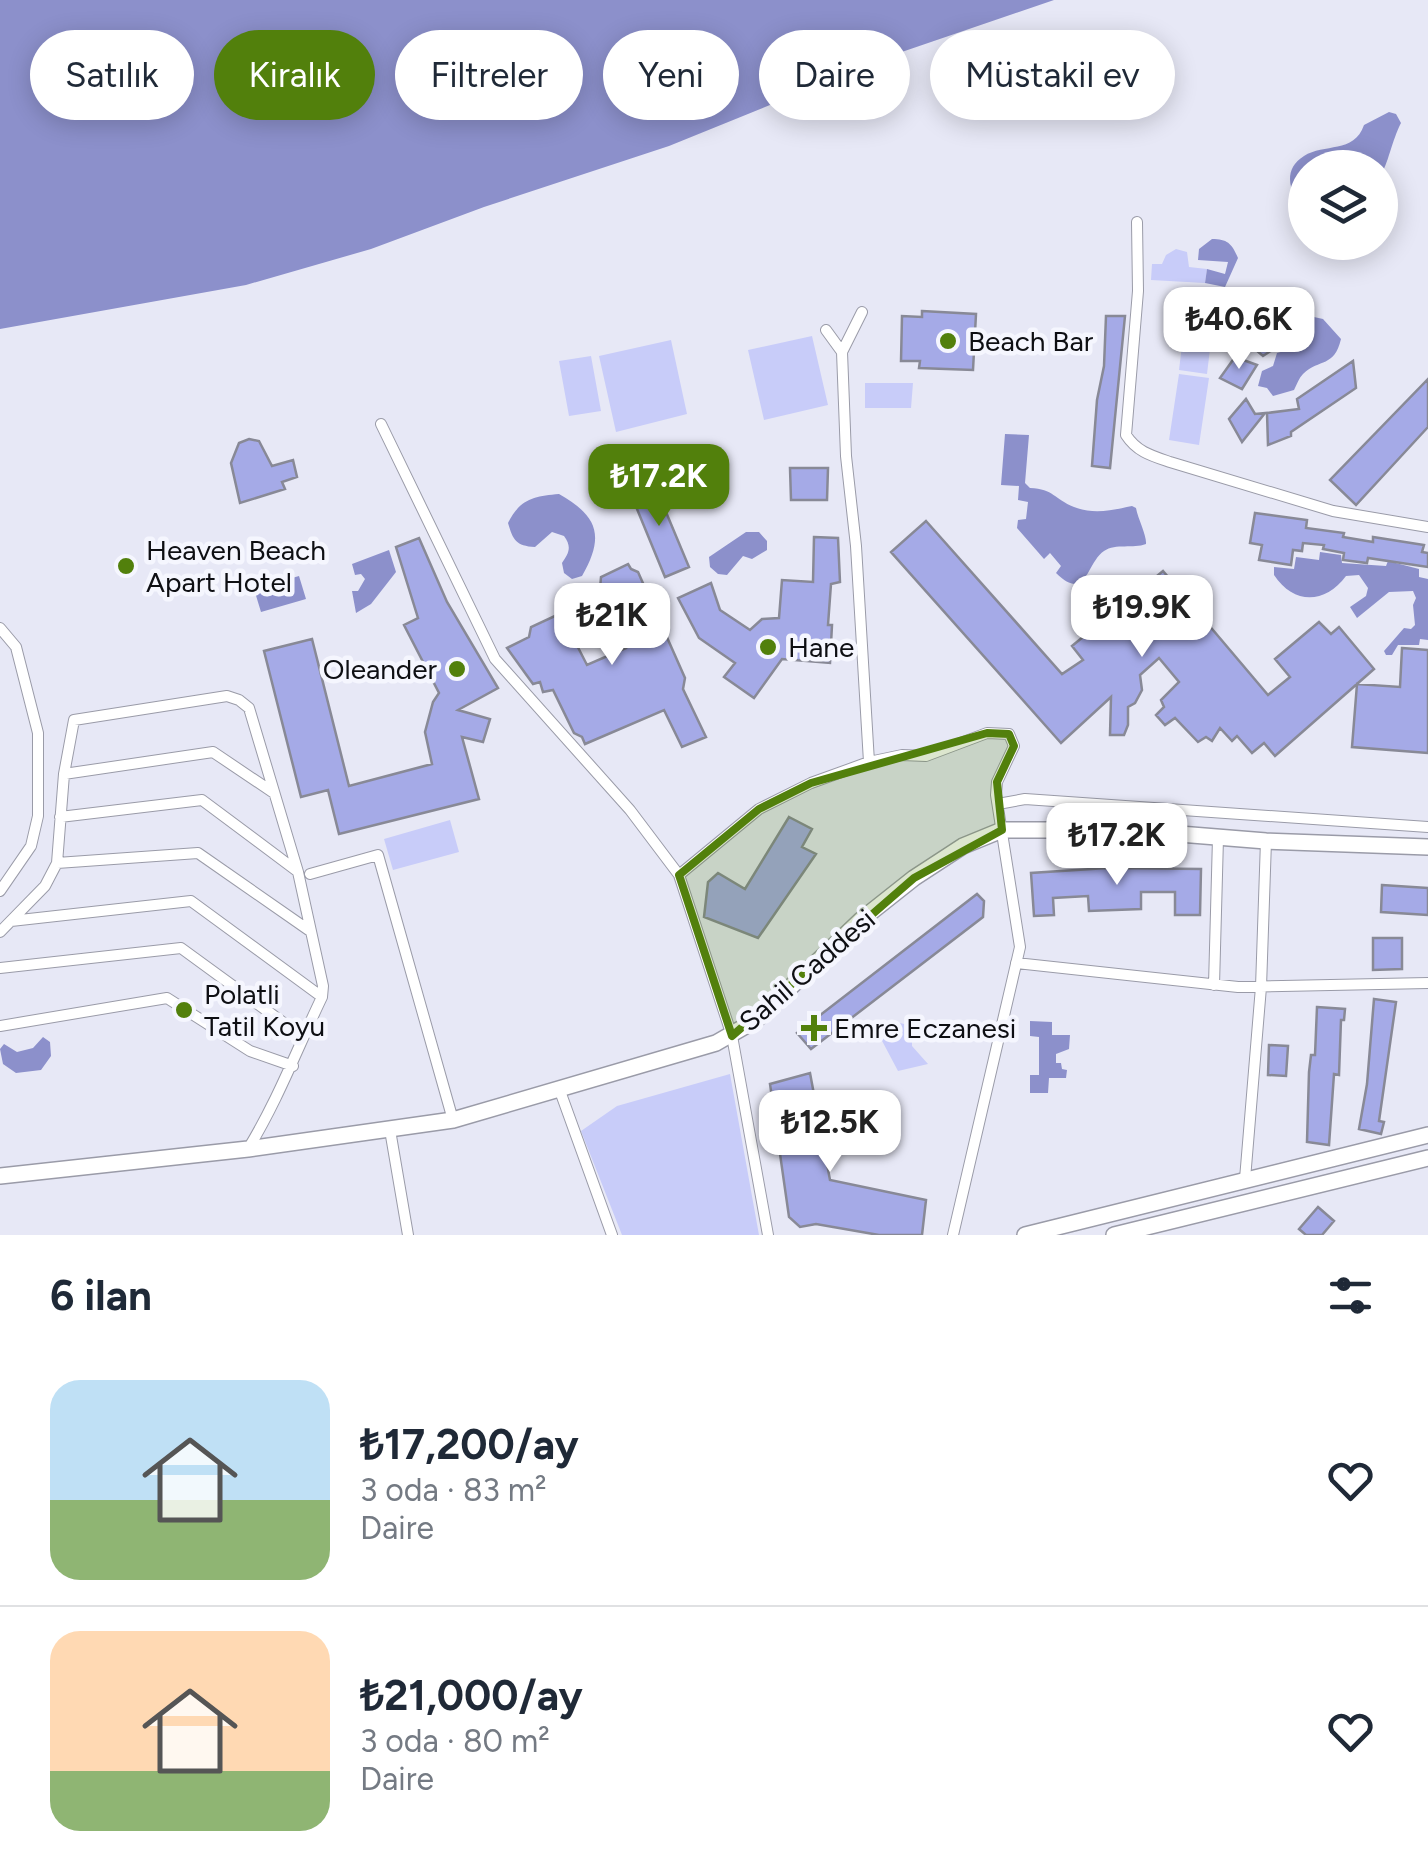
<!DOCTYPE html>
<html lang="tr">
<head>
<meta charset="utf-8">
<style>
  body { margin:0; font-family:Figtree,sans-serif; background:#f6f6f7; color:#1f2937; height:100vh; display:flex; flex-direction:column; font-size:38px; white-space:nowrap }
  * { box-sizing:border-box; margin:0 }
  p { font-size:32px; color:#747a83 }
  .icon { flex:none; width:55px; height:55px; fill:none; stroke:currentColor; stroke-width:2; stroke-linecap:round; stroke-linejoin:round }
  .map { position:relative; height:1235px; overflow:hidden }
  .details { display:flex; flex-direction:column; background:#fff; flex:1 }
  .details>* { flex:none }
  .top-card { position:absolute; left:30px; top:30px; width:1370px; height:90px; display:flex; gap:20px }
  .buttons { position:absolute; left:1288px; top:150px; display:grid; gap:20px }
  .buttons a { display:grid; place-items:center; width:110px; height:110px; border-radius:50%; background:#fff; box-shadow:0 5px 25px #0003; font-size:50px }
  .price { position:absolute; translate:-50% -85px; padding:0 22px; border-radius:20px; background:#fff; color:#222; font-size:32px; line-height:65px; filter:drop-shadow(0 2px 5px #0008) }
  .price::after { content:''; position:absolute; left:50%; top:60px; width:30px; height:22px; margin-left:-15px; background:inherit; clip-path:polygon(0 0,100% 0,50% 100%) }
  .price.selected { background:#52800c; color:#fff }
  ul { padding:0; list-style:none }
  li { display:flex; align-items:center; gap:30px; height:250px; padding:0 50px }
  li+li { border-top:2px solid #e0e1e3 }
  li span { display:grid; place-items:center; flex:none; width:280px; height:200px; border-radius:30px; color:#555 }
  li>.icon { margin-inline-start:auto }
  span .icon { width:120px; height:120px; fill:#fffc; stroke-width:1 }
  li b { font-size:42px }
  h2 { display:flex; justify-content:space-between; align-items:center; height:120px; padding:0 50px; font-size:42px }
  .chip { padding:0 35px; border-radius:45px; background:#fff; box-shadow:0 5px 25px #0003; font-size:35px; line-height:90px }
  .chip.selected { background:#52800c; color:#fff }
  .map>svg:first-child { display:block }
</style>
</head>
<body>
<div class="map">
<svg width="1428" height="1235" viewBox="0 0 1428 1235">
  <rect width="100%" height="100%" fill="#e7e8f6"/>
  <path fill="#c8ccf9" d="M 1176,249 L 1187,252 L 1189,267 L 1207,269 L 1205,283 L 1151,280 L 1152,264 L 1162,264 L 1166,255 Z
    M 1187,304 L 1215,307 L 1207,374 L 1179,370 Z
    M 812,336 L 828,405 L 764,420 L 748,350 Z
    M 671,340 L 687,414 L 616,432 L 599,356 Z
    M 591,356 L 601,411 L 569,416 L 559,361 Z
    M 1179,374 L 1209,378 L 1199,445 L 1169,440 Z
    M 865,383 L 913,383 L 911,408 L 865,408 Z
    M 450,820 L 459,852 L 393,870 L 384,839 Z
    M 892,1021 L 912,1026 L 912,1046 L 928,1064 L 898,1071 L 880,1037 Z
    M 730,1074 L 759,1235 L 622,1235 L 581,1131 L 617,1106 Z"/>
  <path fill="#8c90cb" d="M 0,0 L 1054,0 L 893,55 L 669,146 L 484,207 L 371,249 L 246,285 L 0,329 Z
    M 1389,112 L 1396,114 L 1401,123 C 1392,140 1388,165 1380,176 L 1380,168 L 1305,168 L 1305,210 C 1290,195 1281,170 1304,156 C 1324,143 1354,154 1364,125 Z
    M 1212,239 C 1228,239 1232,244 1238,258 L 1225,287 L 1205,283 L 1207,269 L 1225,274 L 1228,262 L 1198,260 L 1199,249 Z
    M 1314,317 L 1323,319 L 1341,339 C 1334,368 1320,358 1303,374 C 1299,378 1297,384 1294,390 L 1273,396 L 1267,388 L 1258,386 L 1262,371 L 1273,366 L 1277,353 L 1288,350 L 1295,335 L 1306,330 Z
    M 1005,434 L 1029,435 L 1025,483 L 1030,488 C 1054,489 1054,499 1074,507 C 1095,515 1112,510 1132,506 L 1136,508 C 1138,519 1147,536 1146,544 C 1133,549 1116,543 1104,551 C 1086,563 1087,603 1056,573 L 1061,566 L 1050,553 L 1044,559 L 1017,528 L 1018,520 L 1026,519 L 1028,502 L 1018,500 L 1019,486 L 1001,485 Z
    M 559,494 C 598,516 605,536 582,576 L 572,579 L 564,573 L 562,563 C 569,553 572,547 564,536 L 552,532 L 535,547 C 516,546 513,540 508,523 C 520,499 534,496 559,494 Z
    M 746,532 L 759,532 L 767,541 L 767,550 L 752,559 L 743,556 L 727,575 L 718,574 L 710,567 L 709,557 Z
    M 389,550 L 396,572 L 371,604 L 356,613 L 352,591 L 358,591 L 365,579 L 361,574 L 355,575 L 352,564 Z
    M 1320,552 L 1341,555 L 1342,563 L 1386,566 L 1388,561 L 1419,569 L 1419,577 L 1428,579 L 1428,640 L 1420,639 L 1419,645 L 1398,645 L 1392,655 L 1386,655 L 1384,651 L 1404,628 L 1411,629 L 1415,625 L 1413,605 L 1416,598 L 1413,591 L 1389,592 L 1357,618 L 1350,607 L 1366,596 L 1368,588 L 1359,575 L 1346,576 C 1325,604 1294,605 1274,575 L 1274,567 L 1294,569 L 1296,557 L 1319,560 Z
    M 299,576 L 306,599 L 261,612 L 254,589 Z
    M 1030,1021 L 1052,1022 L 1052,1035 L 1070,1035 L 1069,1049 L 1056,1054 L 1056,1063 L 1061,1063 L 1062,1069 L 1067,1070 L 1066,1078 L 1049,1078 L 1048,1093 L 1030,1093 L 1030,1075 L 1039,1075 L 1039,1037 L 1030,1036 Z
    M 43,1037 L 50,1042 L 51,1056 L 41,1070 L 16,1073 L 3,1064 L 0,1049 L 4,1044 L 17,1052 L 33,1048 Z"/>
  <path fill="#a5aae7" stroke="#888996" stroke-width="2.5" d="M 1292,298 L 1310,313 L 1282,337 L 1286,341 L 1263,356 L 1243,339 L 1275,319 L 1270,314 Z
    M 922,311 L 976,314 L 973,370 L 919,368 L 920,361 L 901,361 L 902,316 L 922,317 Z
    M 1106,316 L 1125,316 L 1110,468 L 1092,466 L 1097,400 L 1104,366 Z
    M 1235,357 L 1257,365 L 1242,389 L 1220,378 Z
    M 1353,361 L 1356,388 L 1291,432 L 1291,436 L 1268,445 L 1267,413 L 1299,409 L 1297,399 Z
    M 1428,379 L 1428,427 L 1356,505 L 1330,480 Z
    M 1246,399 L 1255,414 L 1265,413 L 1242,442 L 1229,419 Z
    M 249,439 L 259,441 L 272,466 L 293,460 L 297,477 L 282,482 L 285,489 L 240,503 L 231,463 L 239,443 Z
    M 790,468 L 828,468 L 827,500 L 791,500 Z
    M 653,481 L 689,567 L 665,577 L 630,492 Z
    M 1255,513 L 1307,520 L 1306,528 L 1344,533 L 1343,537 L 1373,542 L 1373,537 L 1424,545 L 1422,552 L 1428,553 L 1428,567 L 1368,558 L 1367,563 L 1343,560 L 1344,553 L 1323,549 L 1324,545 L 1303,543 L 1302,551 L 1293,550 L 1291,565 L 1259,560 L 1262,545 L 1250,543 Z
    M 926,521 L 1062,674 L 1083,660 L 1072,646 L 1163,571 L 1268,695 L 1290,677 L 1275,659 L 1319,622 L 1331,634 L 1339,627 L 1374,669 L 1275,756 L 1264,743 L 1252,753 L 1237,736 L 1232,741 L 1220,728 L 1212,741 L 1206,737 L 1198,742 L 1175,718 L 1165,725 L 1156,715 L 1164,707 L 1161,700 L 1179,682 L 1159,658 L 1140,675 L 1142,690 L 1135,703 L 1128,707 L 1128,725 L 1124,735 L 1110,735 L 1111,697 L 1061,743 L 891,552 Z
    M 814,537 L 838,538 L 840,582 L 831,584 L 828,625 L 832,625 L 830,663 L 782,659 L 754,698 L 724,677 L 735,663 L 699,638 L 678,598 L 711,583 L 720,610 L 750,630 L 762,619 L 779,618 L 782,580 L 813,582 Z
    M 419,538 L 447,602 L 498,688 L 458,710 L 490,719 L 483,742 L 462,737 L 479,799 L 339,834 L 328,790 L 301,797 L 264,651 L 312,639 L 349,786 L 432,764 L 425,732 L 433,702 L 439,693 L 404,625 L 418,618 L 396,547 Z
    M 628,564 L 631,569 L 638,572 L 685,678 L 683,689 L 706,737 L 682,747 L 664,710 L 585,744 L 582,737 L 574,733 L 553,690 L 543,692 L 540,682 L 533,684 L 507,648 L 529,637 L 531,627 L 557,615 L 564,620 L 587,665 L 626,648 L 600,589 L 601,577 Z
    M 1402,648 L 1428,650 L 1428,753 L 1352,747 L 1357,684 L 1400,687 Z
    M 789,817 L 812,829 L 802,847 L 816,854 L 758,938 L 704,917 L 708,882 L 718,873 L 745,889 Z
    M 1107,868 L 1201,869 L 1200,915 L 1175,915 L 1175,892 L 1141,892 L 1141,909 L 1089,911 L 1088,896 L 1053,898 L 1054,915 L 1034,916 L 1031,873 Z
    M 1382,885 L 1428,888 L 1428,915 L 1381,912 Z
    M 977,894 L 984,901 L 983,917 L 811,1049 L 797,1033 Z
    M 1373,938 L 1402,938 L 1402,969 L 1373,970 Z
    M 1374,999 L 1396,1002 L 1379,1121 L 1384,1122 L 1381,1134 L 1359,1129 L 1367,1084 Z
    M 1317,1007 L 1345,1009 L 1344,1020 L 1341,1020 L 1339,1075 L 1334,1074 L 1329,1145 L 1307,1142 L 1309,1072 L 1311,1055 L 1315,1055 Z
    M 1269,1045 L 1288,1046 L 1286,1076 L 1268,1075 Z
    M 810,1073 L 830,1180 L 926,1200 L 922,1235 L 879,1235 L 816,1224 L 800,1227 L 789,1217 L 770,1084 Z
    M 1318,1207 L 1334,1221 L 1322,1235 L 1306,1235 L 1299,1229 Z"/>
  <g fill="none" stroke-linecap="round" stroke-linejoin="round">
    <g stroke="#9a9ba8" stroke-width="12">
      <path id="minor" d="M 1137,222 L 1138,291 L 1126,435 C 1137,452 1152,456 1170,462 L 1333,511 L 1428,527
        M 826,330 L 842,352 L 846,456 L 856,546 L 869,762
        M 842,352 L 862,312
        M 381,424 L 495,659 L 630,810 L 679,875 L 732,1036 L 768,1235
        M 0,628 L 16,647 L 38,733 L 38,816 L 31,846 L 0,891
        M 64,774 L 213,752 L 274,793
        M 998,804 L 1025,799 L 1428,827
        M 60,817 L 202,800 L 297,871
        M 57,863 L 198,853 L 310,931
        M 310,874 L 378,855 L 453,1120
        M 679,875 L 759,809 L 811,783 L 869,762 L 902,755 L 926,756 L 987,733 L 1009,734 L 1014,746 L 997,782 L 996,795 L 1020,947 L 953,1235
        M 11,921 L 191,901 L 322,997
        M 0,932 L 45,886 L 57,863 L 64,774 L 74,720 L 227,696 L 239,700 L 249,708 L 298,872 L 323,986 L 322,997 C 297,1049 278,1100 248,1149
        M 1016,963 L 1238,987 L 1428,983
        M 0,968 L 181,948 L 303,1037
        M 1214,985 L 1218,838
        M 0,1026 L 167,998 L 250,1051 L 293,1066
        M 560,1091 L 612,1235
        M 390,1130 L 408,1235
        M 1245,1179 L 1261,987 L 1266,841"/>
    </g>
    <g stroke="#9a9ba8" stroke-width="18">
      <path id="secondary" d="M 0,1176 L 248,1149 L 453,1120 L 716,1043 L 756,1020 L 861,920 L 914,878 L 963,846 L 1002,830 L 1130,830 L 1266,841 L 1428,847
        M 1025,1235 L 1428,1135
        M 1114,1235 L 1428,1158"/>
    </g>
    <use href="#minor" stroke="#fff" stroke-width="10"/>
    <use href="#secondary" stroke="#fff" stroke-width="15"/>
  </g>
  <path fill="#52800c" fill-opacity="0.2" stroke="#52800c" stroke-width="8" stroke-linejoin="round" d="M 987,733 L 1009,734 L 1014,746 L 997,782 L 1002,830 L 914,878 L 732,1036 L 679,875 L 759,809 L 811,783 Z"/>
  <g fill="#52800c" stroke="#f5f6fe" stroke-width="4">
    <circle cx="948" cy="341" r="10"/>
    <circle cx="126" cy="566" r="10"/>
    <circle cx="768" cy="647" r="10"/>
    <circle cx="457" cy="669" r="10"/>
    <circle cx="184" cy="1010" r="10"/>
    <path d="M809 1013h10v10h10v10h-10v10h-10v-10h-10v-10h10z"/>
  </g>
  <g text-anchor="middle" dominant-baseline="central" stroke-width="9" stroke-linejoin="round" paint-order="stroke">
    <g font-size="28" fill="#0e0f13" stroke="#f5f6fe" text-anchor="start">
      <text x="968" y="341">Beach Bar</text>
      <text x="146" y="550">Heaven Beach<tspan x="146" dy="32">Apart Hotel</tspan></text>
      <text x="788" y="647">Hane</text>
      <text x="437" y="669" text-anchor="end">Oleander</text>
      <text x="204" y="994">Polatli<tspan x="204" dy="32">Tatil Koyu</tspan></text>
      <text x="834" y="1028">Emre Eczanesi</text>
    </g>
    <g font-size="28" fill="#0e0f13" stroke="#f5f6fe">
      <text transform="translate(807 970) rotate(-41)">Sahil Caddesi</text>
    </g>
  </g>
</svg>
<div class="buttons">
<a><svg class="icon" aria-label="layers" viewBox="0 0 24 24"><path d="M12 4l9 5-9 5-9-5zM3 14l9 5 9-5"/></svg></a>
</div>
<b class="price" style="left:1239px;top:372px">₺40.6K</b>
<b class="price selected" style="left:659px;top:529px">₺17.2K</b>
<b class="price" style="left:1142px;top:660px">₺19.9K</b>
<b class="price" style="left:612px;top:668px">₺21K</b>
<b class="price" style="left:1117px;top:888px">₺17.2K</b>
<b class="price" style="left:830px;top:1175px">₺12.5K</b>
<div class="top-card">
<a class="chip">Satılık</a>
<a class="chip selected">Kiralık</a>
<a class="chip">Filtreler</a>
<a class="chip">Yeni</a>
<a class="chip">Daire</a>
<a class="chip">Müstakil ev</a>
</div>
</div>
<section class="details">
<h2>6 ilan<svg class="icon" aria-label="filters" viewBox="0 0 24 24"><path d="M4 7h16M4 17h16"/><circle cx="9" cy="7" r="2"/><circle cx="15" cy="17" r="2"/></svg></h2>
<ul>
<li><span style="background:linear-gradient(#bfe0f5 60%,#8fb573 0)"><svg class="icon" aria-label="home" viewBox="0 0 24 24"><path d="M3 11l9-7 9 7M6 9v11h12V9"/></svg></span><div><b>₺17,200/ay</b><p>3 oda · 83 m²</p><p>Daire</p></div><svg class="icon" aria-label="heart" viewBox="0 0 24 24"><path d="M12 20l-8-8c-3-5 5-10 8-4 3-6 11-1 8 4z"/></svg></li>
<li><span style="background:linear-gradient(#ffd9b3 70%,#8fb573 0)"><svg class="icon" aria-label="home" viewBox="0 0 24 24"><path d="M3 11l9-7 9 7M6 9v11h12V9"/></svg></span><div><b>₺21,000/ay</b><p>3 oda · 80 m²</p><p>Daire</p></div><svg class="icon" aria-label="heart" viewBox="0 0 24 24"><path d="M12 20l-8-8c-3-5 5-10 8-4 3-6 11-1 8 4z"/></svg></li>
</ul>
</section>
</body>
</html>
